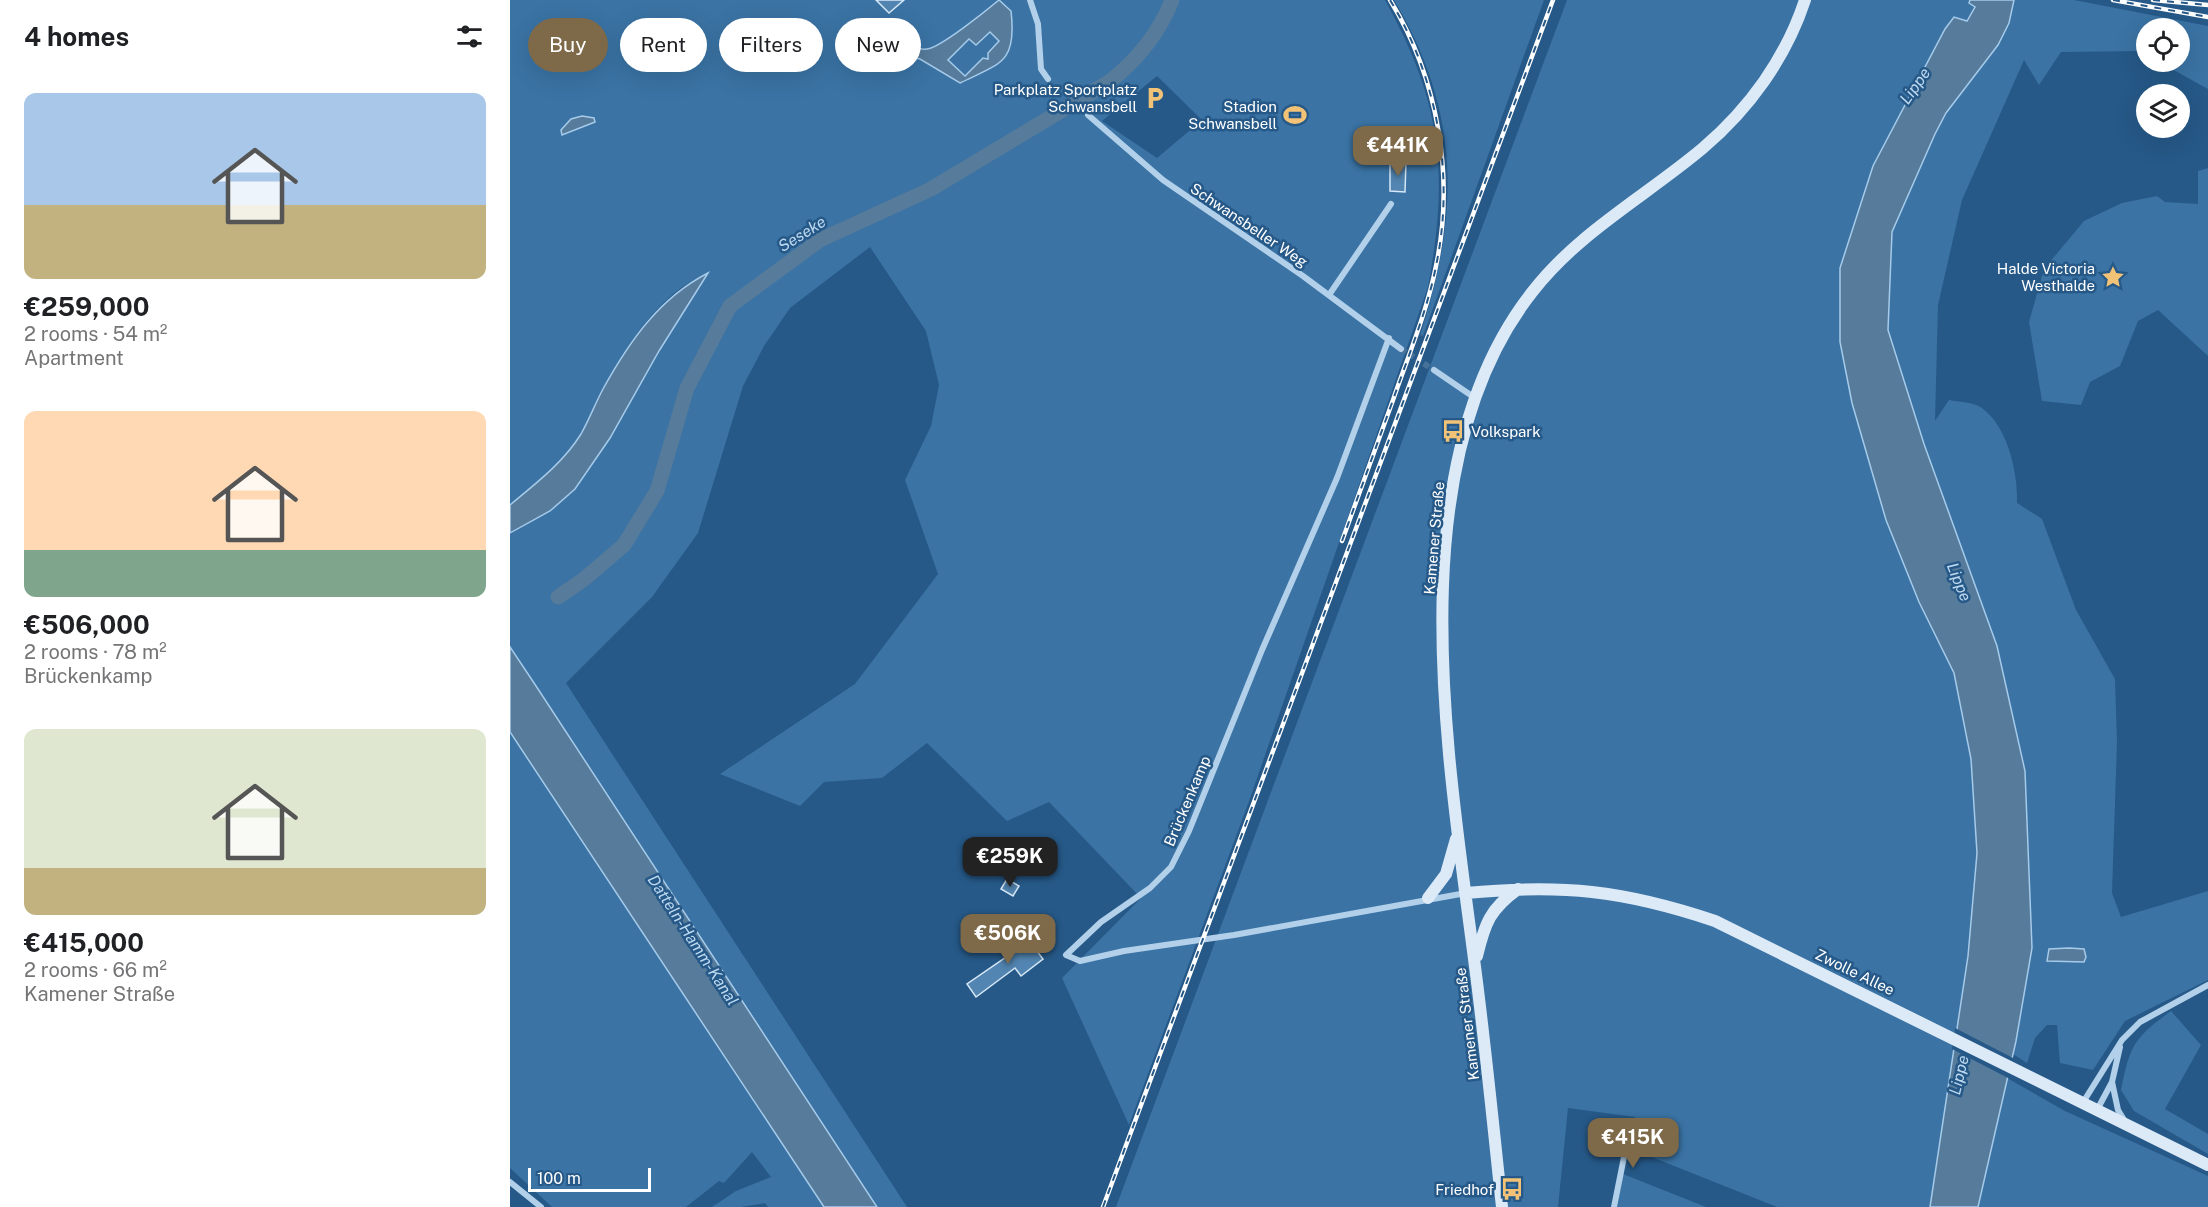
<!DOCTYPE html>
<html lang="en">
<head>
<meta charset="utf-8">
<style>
  body { margin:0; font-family:"Public Sans",sans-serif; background:#f2f2f2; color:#202124; height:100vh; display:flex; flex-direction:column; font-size:22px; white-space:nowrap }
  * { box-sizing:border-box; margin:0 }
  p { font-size:20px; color:#757577 }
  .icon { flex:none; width:33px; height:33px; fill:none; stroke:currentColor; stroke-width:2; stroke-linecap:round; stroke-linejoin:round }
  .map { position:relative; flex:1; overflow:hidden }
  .side { display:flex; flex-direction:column; background:#fff; width:510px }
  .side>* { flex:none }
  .hud { position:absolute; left:18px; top:18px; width:570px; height:54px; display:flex; gap:12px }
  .controls { position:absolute; left:1626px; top:18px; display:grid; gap:12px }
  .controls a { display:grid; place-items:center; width:54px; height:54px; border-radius:50%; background:#fff; box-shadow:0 6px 24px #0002; font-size:30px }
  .scale { position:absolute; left:18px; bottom:15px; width:123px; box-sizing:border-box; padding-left:6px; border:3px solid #fff; border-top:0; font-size:16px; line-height:21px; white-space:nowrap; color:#fff; -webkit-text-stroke:4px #265988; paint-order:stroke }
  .price { position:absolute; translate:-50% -51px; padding:0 14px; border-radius:12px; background:#7e6a49; color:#fff; font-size:20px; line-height:39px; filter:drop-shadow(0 2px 3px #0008) }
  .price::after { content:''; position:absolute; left:50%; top:36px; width:18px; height:14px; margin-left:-9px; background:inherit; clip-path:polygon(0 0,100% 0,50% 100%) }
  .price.selected { background:#222; color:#fff }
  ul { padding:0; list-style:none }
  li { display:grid; align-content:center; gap:12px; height:318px; padding:0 24px }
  li span { display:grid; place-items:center; height:186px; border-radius:12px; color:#555 }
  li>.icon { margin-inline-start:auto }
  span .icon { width:108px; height:108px; fill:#fffc; stroke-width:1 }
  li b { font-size:26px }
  h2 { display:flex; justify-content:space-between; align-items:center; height:72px; padding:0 24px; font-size:26px }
  .pill { padding:0 21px; border-radius:27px; background:#fff; box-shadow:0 6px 24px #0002; font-size:21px; line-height:54px }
  .pill.selected { background:#7e6a49; color:#fff }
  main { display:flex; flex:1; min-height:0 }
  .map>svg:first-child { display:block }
</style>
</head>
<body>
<main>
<section class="side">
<h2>4 homes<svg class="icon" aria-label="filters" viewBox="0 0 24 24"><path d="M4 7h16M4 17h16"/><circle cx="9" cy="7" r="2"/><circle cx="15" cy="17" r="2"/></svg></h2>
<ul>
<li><span style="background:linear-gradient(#a9c7e8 60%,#c2b280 0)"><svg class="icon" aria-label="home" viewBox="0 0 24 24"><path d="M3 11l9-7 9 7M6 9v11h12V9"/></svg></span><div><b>€259,000</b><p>2 rooms · 54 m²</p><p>Apartment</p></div></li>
<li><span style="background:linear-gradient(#ffd9b3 75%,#7fa58c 0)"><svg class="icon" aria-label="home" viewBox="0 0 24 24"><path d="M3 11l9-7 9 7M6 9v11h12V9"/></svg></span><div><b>€506,000</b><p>2 rooms · 78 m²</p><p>Brückenkamp</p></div></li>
<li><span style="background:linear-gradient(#dfe7d0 75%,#c2b280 0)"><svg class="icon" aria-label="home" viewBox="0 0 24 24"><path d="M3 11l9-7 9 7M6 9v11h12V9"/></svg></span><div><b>€415,000</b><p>2 rooms · 66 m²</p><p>Kamener Straße</p></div></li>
</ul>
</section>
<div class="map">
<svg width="1698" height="1207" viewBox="0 0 1698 1207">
  <rect width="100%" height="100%" fill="#265988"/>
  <path fill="#3a73a4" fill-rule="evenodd" d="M 0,0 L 875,0 C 932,103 939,173 918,287 L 738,804 L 619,1125 L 552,978 L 631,898 L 539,802 L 497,821 L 417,743 L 372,778 L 314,782 L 290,806 L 210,774 L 345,684 L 428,574 L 395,480 L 421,426 L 429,385 L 416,331 L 360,247 L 280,308 L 254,346 L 233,386 L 188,533 L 142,597 L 56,683 L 397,1207 L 367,1207 L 0,647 L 0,533 L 40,511 L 149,351 L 197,274 C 151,290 113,350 92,392 C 84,406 78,424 69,437 C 49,464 25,484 0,505 ZM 647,76 L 692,120 L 647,158 L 592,121 Z
    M 884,0 L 1034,0 L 913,336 L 910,335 C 950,214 951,112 884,0 Z
    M 1057,0 L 1460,0 L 1459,3 L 1466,6 L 1456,21 L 1435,29 L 1363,166 L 1330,268 L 1376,520 L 1409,602 L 1444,673 L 1461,759 L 1467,853 L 1458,956 L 1420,1207 L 1267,1207 L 1119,1148 L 1125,1117 L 1058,1108 L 1048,1207 L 606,1207 Z
    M 1504,0 L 1564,0 L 1698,26 L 1698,89 L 1649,62 L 1670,62 L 1670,28 L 1636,28 L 1636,54 L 1632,51 L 1551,52 L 1529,85 L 1514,60 L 1452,200 L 1428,305 L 1425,421 L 1439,400 C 1448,402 1464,402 1472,408 C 1498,427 1508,473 1507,503 L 1532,519 L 1566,610 L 1605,679 L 1607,742 L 1602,893 L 1611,917 L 1698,891 L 1698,980 L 1615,1021 L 1583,1070 L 1550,1063 L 1547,1025 L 1537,1025 L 1525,1038 L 1517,1063 L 1503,1054 L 1522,948 L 1520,929 L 1414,444 L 1378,330 L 1382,232 L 1425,134 L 1436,113 L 1488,45 L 1499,23 Z
    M 1698,168 L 1698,356 L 1648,310 L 1628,321 L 1610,366 L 1580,382 L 1571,405 L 1532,401 L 1519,322 L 1534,269 L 1574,221 L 1612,203 L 1647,196 L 1655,202 L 1688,204 L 1688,171 Z
    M 0,732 L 314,1207 L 258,1207 L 255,1203 L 231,1207 L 202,1207 L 226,1191 L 261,1177 L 242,1152 L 214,1183 L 209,1181 L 176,1207 L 42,1207 L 0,1168 Z
    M 1661,1011 L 1691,1045 L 1655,1109 L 1698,1134 L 1698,1154 L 1624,1111 L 1611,1090 C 1620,1045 1624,1038 1661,1011 Z
    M 1497,1078 L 1555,1111 L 1698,1176 L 1698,1207 L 1468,1207 Z
    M 1113,1174 L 1196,1207 L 1107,1207 Z"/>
  <path fill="#577b9b" stroke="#a6cbea" stroke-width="1.5" fill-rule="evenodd" d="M 489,0 L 501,11 C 507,63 491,63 450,83 L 410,59 L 393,55 L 370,55 L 340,66 L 338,64 C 351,48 379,45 398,46 C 404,47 411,50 417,49 C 430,48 477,10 489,0 ZM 480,32 L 489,41 L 478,53 L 478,59 L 473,58 L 455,76 L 438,60 L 459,39 L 466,45 Z
    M 1460,0 L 1504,0 L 1499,23 L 1488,45 L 1436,113 L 1425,134 L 1382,232 L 1378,330 L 1414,444 L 1487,646 L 1515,771 L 1522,948 L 1506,1041 L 1468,1207 L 1420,1207 L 1458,956 L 1467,853 L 1461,759 L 1444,673 L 1409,602 L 1376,520 L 1342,403 L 1330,342 L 1330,268 L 1363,166 L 1435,29 L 1444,17 L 1457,21 L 1465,7 L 1459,3 Z
    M 72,116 L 84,118 L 85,122 L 52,135 L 51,130 L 61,119 Z
    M 198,273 L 149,351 L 100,438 L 65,489 L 40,511 L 0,533 L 0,505 C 25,484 53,463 71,434 C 79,420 85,404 93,389 C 119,342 149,298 198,273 Z
    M 0,647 L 28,689 L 367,1207 L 314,1207 L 0,732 Z
    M 1559,948 L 1574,949 L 1576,957 L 1574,962 L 1537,961 L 1539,949 Z"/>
  <path fill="#265988" d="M 1445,1028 L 1505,1059 L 1500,1079 L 1442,1049 Z"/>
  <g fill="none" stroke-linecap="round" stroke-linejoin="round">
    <path stroke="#577b9b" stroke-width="15" d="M 48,597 L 73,580 L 114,545 L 147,491 L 177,388 L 220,306 L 310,240 L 421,189 L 599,82 C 627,60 649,34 662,0"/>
  </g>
  <path fill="#5285b1" stroke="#d6e8f7" stroke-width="1.5" d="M 366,0 L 394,0 L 379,13 Z
    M 880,162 L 896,162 L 895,192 L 880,191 Z
    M 497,879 L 509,886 L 503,896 L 491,889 Z
    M 515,935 L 533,959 L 511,976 L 505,968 L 466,997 L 457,984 L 496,957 L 492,952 Z"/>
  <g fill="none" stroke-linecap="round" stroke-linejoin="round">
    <path stroke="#47729a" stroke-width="6" stroke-dasharray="6 3" stroke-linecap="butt" d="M 891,349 L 924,370"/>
    <path stroke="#b2d0e9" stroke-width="6" d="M 520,0 L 528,24 L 531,69 L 538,79
      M 578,115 L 653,180 L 793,276 L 891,349
      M 819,295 L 881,204
      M 879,338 L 827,478 L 752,650 L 679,831 L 661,867 L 640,888 L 591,922 L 556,955 L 570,961 L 614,951 L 724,935 L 956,893
      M 924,370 L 965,398
      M 1602,1082 L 1608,1110 L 1616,1123
      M 1572,1104 L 1612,1040 L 1630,1022 L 1698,985
      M 1587,1110 L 1602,1082 L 1610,1047
      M 0,1182 L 31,1207
      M 1104,1207 L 1120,1127"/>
    <path stroke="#dceaf8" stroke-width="12" d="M 956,893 C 1052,884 1113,890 1205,921 L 1698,1165
      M 918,898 L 936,874 L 946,839
      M 967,956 C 975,923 980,909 1008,889
      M 992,1207 C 983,1124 975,1041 964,959 C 938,757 886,463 1023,291 C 1070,231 1136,196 1193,148 C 1239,109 1276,58 1295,0"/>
    <g stroke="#fff" stroke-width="4.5">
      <path id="rail" d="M 1603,0 L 1698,17
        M 1643,0 L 1698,5
        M 832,541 C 849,494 866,447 883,400 C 898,356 917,312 926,266 C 945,177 928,78 880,0
        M 593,1207 L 1043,0"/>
    </g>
    <use href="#rail" stroke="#265988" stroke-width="2" stroke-dasharray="7" stroke-linecap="butt"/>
  </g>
  <defs>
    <g id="parking-bare" transform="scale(1.8)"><path d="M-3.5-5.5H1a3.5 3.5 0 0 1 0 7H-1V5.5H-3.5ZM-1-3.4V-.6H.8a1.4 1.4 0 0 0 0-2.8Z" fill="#f2c376" stroke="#265988" stroke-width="2.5" paint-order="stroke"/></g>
    <g id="stadium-bare" transform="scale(1.8)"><path d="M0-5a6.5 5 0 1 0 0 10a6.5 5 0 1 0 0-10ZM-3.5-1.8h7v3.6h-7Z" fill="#f2c376" stroke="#265988" stroke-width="2.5" paint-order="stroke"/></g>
    <g id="sight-bare" transform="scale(1.8)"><path d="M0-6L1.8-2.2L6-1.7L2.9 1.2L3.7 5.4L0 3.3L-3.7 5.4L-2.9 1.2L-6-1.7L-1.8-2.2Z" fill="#f2c376" stroke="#265988" stroke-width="2.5" paint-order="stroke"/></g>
    <g id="bus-bare" transform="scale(1.8)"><path d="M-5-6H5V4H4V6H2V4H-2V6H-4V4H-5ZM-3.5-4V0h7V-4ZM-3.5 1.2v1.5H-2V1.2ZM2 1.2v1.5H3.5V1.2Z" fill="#f2c376" stroke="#265988" stroke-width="2.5" paint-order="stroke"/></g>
  </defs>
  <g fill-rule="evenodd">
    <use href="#parking-bare" x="645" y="98"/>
    <use href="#stadium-bare" x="785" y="115"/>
    <use href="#sight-bare" x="1603" y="277"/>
    <use href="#bus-bare" x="943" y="431"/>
    <use href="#bus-bare" x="1002" y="1189"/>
  </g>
  <g text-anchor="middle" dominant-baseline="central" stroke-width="5" stroke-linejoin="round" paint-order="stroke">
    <g font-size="15" fill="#fff" stroke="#265988" text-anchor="end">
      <text x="627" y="89">Parkplatz Sportplatz<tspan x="627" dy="17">Schwansbell</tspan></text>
      <text x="767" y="106">Stadion<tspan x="767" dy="17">Schwansbell</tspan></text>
      <text x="1585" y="268">Halde Victoria<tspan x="1585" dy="17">Westhalde</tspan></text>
      <text x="961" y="431" text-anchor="start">Volkspark</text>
      <text x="984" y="1189">Friedhof</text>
    </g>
    <g font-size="15" fill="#fff" stroke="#265988">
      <text transform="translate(739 225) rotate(34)">Schwansbeller Weg</text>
      <text transform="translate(924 538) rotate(-85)">Kamener Straße</text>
      <text transform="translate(677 801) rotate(-67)">Brückenkamp</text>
      <text transform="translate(1345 972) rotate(26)">Zwolle Allee</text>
      <text transform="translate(957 1024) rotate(-97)">Kamener Straße</text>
    </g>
    <g font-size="16" font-style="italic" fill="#bdd9f0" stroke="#265988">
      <text transform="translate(1405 86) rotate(-55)">Lippe</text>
      <text transform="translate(292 234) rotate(-32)">Seseke</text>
      <text transform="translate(1449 582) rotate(68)">Lippe</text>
      <text transform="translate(183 940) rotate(57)">Datteln-Hamm-Kanal</text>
      <text transform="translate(1449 1075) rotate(-77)">Lippe</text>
    </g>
  </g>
</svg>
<div class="controls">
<a><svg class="icon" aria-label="locate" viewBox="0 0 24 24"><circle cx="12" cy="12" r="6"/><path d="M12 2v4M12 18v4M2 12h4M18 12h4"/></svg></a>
<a><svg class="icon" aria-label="layers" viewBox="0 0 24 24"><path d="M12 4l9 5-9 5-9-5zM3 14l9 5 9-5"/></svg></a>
</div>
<div class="scale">100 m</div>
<b class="price" style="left:888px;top:177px">€441K</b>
<b class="price selected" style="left:500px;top:888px">€259K</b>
<b class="price" style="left:498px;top:965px">€506K</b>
<b class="price" style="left:1123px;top:1169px">€415K</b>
<div class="hud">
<a class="pill selected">Buy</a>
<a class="pill">Rent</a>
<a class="pill">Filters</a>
<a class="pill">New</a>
</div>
</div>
</main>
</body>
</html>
